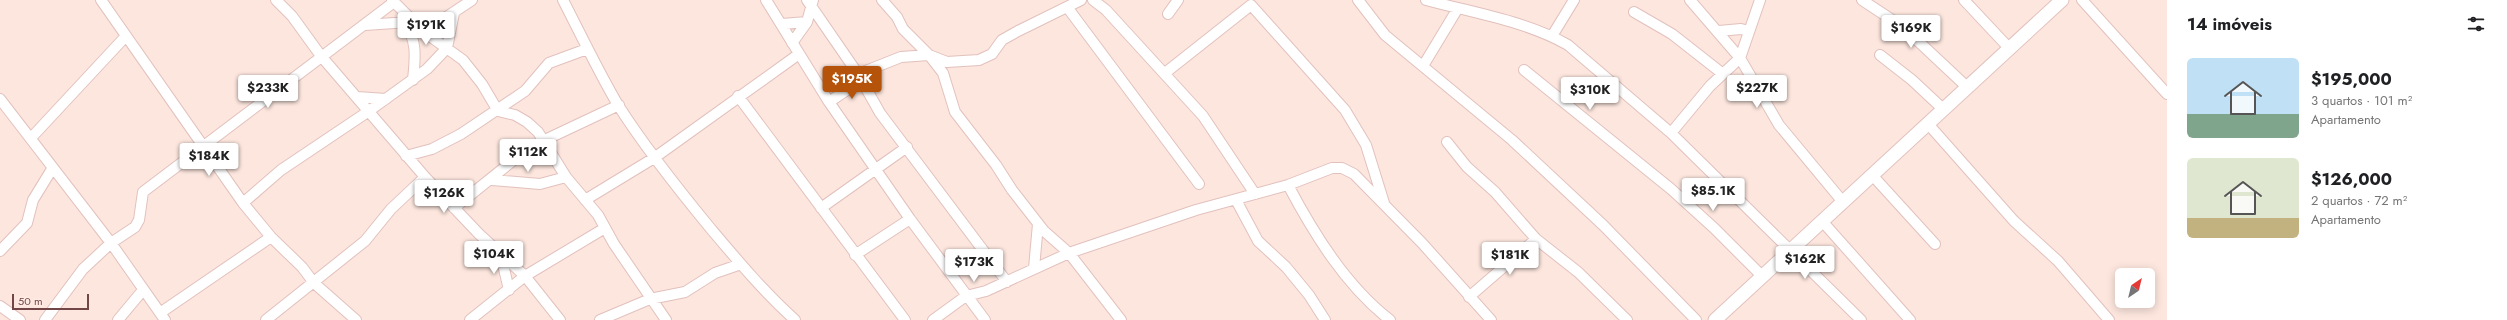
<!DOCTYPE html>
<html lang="pt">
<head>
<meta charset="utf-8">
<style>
  body { margin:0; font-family:Jost,sans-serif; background:#f6f6f6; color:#202124; height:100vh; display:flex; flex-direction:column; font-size:15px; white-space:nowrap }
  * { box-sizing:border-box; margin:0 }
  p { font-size:13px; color:#757577 }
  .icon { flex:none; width:22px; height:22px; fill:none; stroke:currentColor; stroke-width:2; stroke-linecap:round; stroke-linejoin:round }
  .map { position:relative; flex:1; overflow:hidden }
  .panel { display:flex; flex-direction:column; background:#fff; width:340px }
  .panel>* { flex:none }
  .needle { width:26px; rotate:35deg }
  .tools { position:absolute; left:2115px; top:268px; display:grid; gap:8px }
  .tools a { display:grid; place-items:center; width:40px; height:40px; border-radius:6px; background:#fff; box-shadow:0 2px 10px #0003; font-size:20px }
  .scale { position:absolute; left:12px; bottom:10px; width:77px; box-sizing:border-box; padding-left:4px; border:2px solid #724646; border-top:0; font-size:11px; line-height:14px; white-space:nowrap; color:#724646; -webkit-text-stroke:3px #ffebe4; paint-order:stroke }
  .price { position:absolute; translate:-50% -34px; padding:0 9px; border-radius:4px; background:#fff; color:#222; font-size:13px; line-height:26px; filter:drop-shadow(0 1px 2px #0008) }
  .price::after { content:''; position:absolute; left:50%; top:24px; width:12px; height:9px; margin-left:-6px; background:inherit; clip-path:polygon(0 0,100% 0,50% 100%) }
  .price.on { background:#b45309; color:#fff }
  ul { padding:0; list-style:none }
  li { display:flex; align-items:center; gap:12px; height:100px; padding:0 20px }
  li span { display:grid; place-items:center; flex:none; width:112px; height:80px; border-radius:6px; color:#555 }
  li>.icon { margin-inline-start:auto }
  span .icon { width:48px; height:48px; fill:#fffc; stroke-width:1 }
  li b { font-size:17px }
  h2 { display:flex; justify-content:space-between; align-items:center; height:48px; padding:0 20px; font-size:17px }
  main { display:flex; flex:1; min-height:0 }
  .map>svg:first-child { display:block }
</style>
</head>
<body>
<main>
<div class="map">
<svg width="2167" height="320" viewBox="0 0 2167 320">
  <rect width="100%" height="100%" fill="#fce6de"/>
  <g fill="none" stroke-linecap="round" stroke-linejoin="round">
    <g stroke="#e2c1bd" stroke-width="12">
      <path id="minor" d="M 101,0 L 243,203 L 271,237 L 302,267 L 314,283 L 356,320
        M 276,0 L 292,16 L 321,56 L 425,177 L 479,234 L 525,276 L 560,320
        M 392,0 L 424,32 L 463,60 L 482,84 L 498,111
        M 563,0 C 581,35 598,71 618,105 C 646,149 678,189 711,229 C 738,261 764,292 795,320
        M 766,0 L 829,102 L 910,219 L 985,320
        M 807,0 L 858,74 L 880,113 L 1007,282
        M 882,0 L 897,17 L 903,29 L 929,55 L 943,73 L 955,112 L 996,165 L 1012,190 L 1044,231 L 1069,253 L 1121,320
        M 1093,0 L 1106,10 L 1203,116 L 1255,194
        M 1358,0 L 1385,35 L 1512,140 L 1603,225 L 1696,320
        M 1426,0 C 1474,13 1526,21 1568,45 L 1671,133 L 1861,320
        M 1690,0 L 1740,58 L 1779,125 L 1843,202
        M 1862,0 L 1903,27 L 1967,87
        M 1964,0 L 2009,48
        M 2082,0 L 2167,94
        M 1067,7 L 1199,184
        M 1634,12 L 1672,34 L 1723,74
        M 1168,14 L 1178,0
        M 404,23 C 418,40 415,59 413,80
        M 782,24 L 807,22
        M 365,25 L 409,22
        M 1719,31 L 1741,29 L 1749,31
        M 424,32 L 472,0
        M 1552,36 L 1574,0
        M 792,43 L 807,22 L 813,0
        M 1880,55 L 1912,80 L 1943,109
        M 1423,66 L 1458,8
        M 1524,70 L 1671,189 L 1714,228 L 1763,277
        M 1165,73 L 1251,5 L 1345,110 L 1366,145 L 1384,203
        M 858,74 L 901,57 L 929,55 L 947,62 L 979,60 L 992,54 L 1002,40 L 1018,31 L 1081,0
        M 738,96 L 905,320
        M 357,97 L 386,99
        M 0,99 L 111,243 L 165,320
        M 829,102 L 862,80
        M 498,111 L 515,115 L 527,122 L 538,132 L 566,177 L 598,215 L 614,244 L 666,320
        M 1929,125 L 2014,221 L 2058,261 L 2109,320
        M 1671,133 L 1710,86 L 1740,58 L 1760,0
        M 31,138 L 126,36
        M 1447,142 L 1467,167 L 1495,192 L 1536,239 L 1578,272 L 1627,320
        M 406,156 L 432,149 L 461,134 L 525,91 L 549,63 L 587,49
        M 1873,176 L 1935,244
        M 492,180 L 540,184 L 566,177
        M 1288,185 C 1314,234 1346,286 1390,320
        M 585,200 L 654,158 L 799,54
        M 1236,200 L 1258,241 L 1286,267 L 1309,295 L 1325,320
        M 243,203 L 281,170 L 369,111 L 427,69 L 447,48 L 454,13
        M 454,208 L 530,147 L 619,105
        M 821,208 L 907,147
        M 1822,221 L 1910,320
        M 0,251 L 27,223 L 33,200 L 52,169
        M 855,255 L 910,219
        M 501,256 L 509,290
        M 1034,268 L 1038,224
        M 1469,297 L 1536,239
        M 0,306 L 20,320
        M 160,313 L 271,237
        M 45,320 L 83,269 L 111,243 L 135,227 L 139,220 L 143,192 L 394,2
        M 118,320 L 143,290
        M 266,320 L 365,241 L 391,209 L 425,177
        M 470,320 L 525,276 L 605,228
        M 600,320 L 650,299 L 685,292 L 715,273 L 741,264
        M 933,320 L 966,296 L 986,291 L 1069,253 L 1196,210 L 1288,185 L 1332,168 L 1342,168 L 1354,174 L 1422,243 L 1491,320"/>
    </g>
    <g stroke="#e2c1bd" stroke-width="15">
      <path id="tertiary" d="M 1715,320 L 2062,0"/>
    </g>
    <use href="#minor" stroke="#fff" stroke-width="10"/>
    <use href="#tertiary" stroke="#fff" stroke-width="13"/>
  </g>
</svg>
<div class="tools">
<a><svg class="needle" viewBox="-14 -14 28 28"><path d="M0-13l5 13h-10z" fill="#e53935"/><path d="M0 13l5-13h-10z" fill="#757577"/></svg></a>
</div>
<div class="scale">50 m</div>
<b class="price" style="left:426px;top:46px">$191K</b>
<b class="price" style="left:1911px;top:49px">$169K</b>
<b class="price on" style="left:852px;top:100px">$195K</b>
<b class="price" style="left:268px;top:109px">$233K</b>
<b class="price" style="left:1757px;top:109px">$227K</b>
<b class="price" style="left:1590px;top:111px">$310K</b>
<b class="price" style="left:528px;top:173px">$112K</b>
<b class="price" style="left:209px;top:177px">$184K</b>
<b class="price" style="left:1713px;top:212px">$85.1K</b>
<b class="price" style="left:444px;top:214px">$126K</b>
<b class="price" style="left:494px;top:275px">$104K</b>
<b class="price" style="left:1510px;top:276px">$181K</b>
<b class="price" style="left:1805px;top:280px">$162K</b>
<b class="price" style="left:974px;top:283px">$173K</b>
</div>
<section class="panel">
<h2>14 imóveis<svg class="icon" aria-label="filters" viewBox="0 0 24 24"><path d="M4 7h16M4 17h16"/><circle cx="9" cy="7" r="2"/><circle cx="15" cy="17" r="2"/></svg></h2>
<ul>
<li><span style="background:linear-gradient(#bfe0f5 70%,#7fa58c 0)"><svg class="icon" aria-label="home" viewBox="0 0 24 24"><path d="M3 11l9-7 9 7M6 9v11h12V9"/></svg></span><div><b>$195,000</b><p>3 quartos · 101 m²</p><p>Apartamento</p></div></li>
<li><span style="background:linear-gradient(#dfe7d0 75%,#c2b280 0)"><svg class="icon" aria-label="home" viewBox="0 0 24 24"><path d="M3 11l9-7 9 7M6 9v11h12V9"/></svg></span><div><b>$126,000</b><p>2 quartos · 72 m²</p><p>Apartamento</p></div></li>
</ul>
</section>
</main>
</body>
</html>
